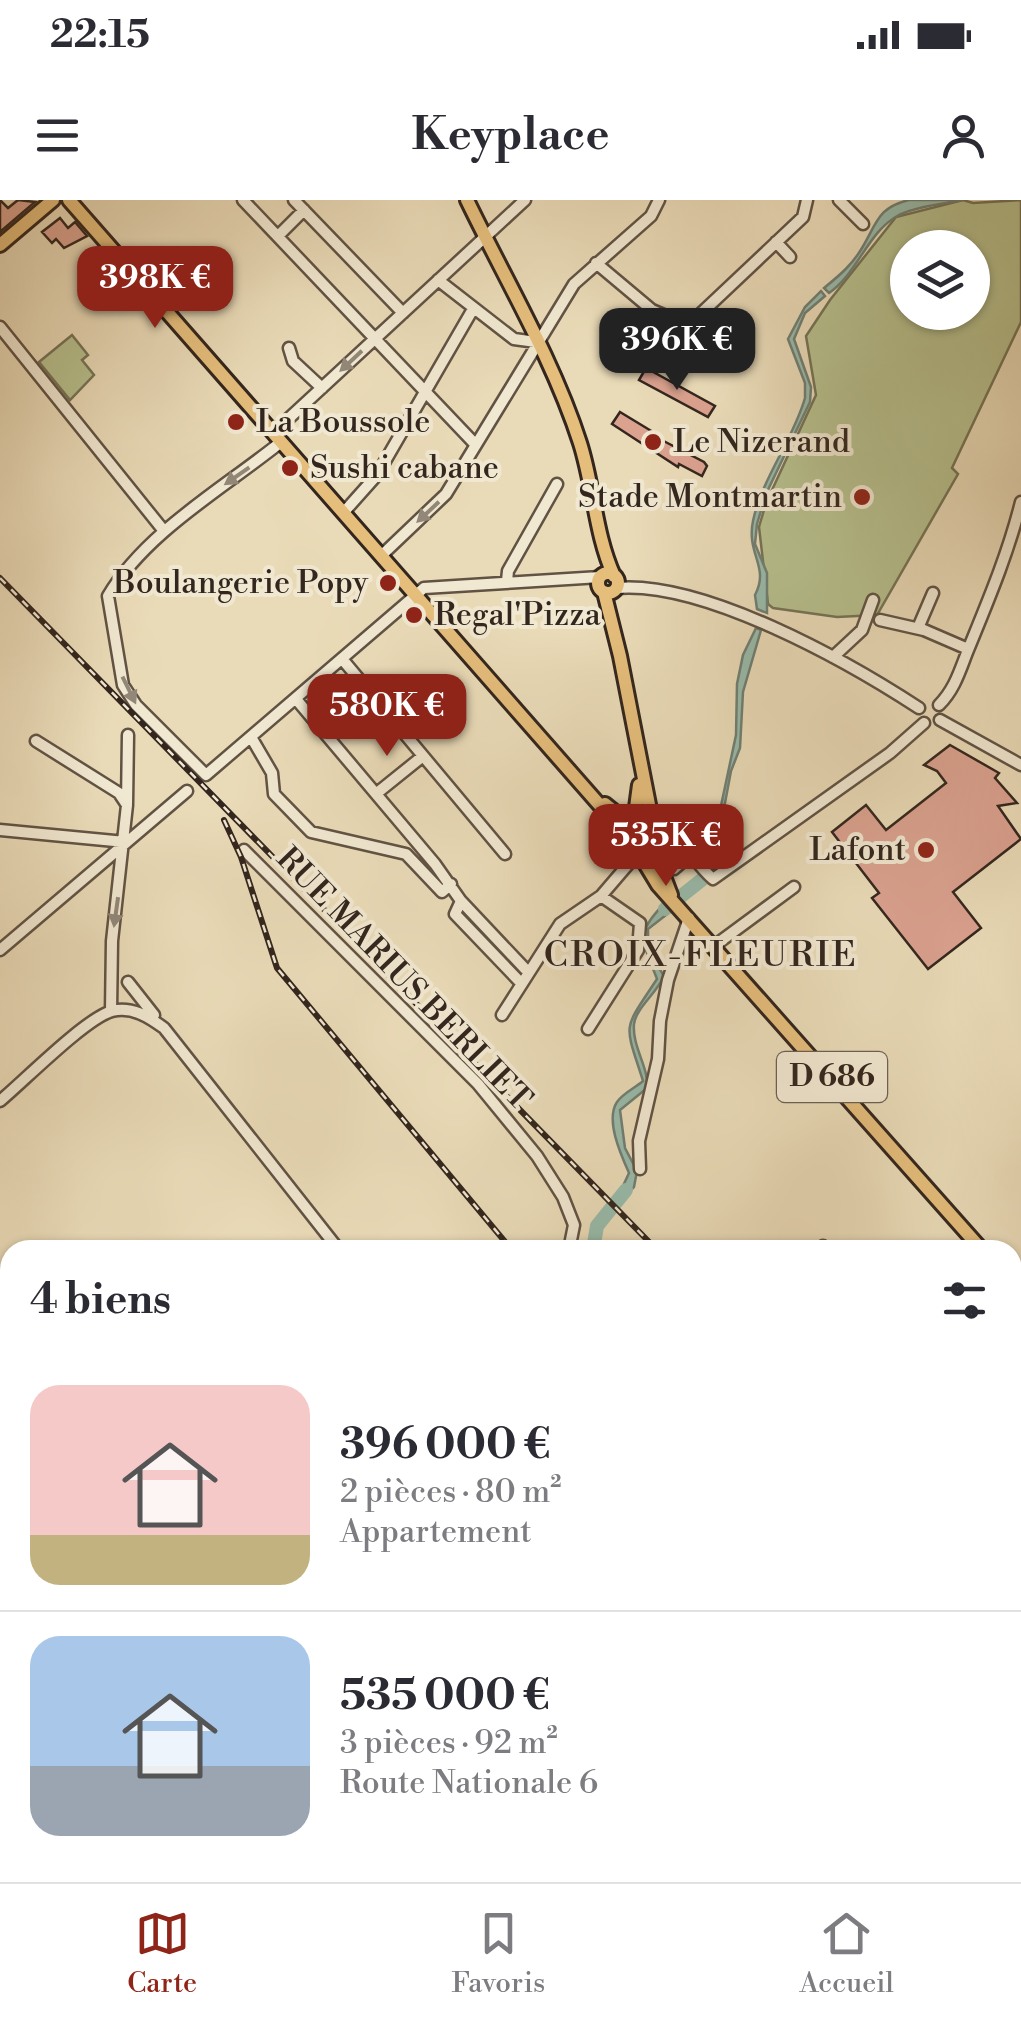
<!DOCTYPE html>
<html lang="fr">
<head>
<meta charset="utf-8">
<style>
  body { margin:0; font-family:"Libre Bodoni",serif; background:#f7f7f7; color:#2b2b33; height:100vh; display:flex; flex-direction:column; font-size:38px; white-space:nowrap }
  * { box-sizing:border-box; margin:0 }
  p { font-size:32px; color:#7c7c81 }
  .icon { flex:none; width:55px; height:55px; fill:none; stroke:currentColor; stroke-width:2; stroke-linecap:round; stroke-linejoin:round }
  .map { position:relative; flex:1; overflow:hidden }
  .drawer { position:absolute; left:0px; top:1040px; width:1022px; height:642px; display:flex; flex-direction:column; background:#fff; border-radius:30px 30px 0 0; box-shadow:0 2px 8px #0004 }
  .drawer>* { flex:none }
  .tools { position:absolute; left:890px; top:30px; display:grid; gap:20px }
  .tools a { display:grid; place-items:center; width:100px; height:100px; border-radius:50%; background:#fff; box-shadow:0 2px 8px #0004; font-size:50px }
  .price { position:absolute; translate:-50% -85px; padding:0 22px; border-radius:20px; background:#8f2418; color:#fff; font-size:32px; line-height:65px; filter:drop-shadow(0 2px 5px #0008) }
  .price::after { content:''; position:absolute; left:50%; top:60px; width:30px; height:22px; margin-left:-15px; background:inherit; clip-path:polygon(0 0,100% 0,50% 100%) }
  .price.selected { background:#222; color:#fff }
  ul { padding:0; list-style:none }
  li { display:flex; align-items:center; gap:30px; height:250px; padding:0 30px }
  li+li { border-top:2px solid #e1e1e2 }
  li span { display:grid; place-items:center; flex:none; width:280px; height:200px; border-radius:30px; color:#555 }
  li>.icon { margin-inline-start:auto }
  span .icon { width:120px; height:120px; fill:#fffc; stroke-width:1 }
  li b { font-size:42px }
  h2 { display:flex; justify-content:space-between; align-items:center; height:120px; padding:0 30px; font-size:42px }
  .status { display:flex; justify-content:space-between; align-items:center; height:70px; padding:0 50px; background:#fff; direction:ltr }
  .status svg { height:28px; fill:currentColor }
  header { display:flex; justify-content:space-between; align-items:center; height:130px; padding:0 30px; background:#fff; font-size:45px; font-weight:800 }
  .dock { display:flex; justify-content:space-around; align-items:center; height:140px; border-top:2px solid #e1e1e2; background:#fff; font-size:28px; color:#7c7c81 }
  .dock a { display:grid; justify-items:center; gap:5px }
  .dock .selected { color:#8f2418 }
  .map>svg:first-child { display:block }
</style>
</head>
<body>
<div class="status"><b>22:15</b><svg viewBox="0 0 49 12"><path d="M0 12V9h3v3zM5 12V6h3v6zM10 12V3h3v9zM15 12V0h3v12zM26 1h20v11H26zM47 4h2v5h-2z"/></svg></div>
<header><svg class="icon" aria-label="menu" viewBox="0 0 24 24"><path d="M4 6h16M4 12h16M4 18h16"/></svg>Keyplace<svg class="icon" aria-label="person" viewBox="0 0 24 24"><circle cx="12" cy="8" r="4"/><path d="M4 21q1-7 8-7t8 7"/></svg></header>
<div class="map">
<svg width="1021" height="1682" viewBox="0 0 1021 1682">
  <rect width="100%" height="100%" fill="#eadbb8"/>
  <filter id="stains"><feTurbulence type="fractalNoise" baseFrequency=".002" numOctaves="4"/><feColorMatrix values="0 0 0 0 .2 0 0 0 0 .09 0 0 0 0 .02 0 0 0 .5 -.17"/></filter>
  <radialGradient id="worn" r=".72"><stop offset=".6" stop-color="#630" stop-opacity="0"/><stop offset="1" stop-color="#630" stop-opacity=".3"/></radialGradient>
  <path fill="#b7c08e" stroke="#757356" stroke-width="2.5" fill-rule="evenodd" d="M 963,0 L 973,3 L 1021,0 L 1021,122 L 952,268 L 958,274 L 877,415 L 837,417 L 773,408 L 768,404 L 759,327 L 766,303 L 816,195 L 806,136 L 830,100 L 896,17 ZM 908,48 L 972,48 L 972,112 L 908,112 Z
    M 72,135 L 88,155 L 82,160 L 94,175 L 70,200 L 39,162 Z"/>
  <path fill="#98bbab" stroke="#707f73" stroke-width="2.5" d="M 909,0 L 963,0 C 943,4 918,6 899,15 C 868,31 858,73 829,93 L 824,88 C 840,75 852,65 862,48 C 877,23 878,7 909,0 Z
    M 821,91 L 825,96 L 805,113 L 794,139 L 811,187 L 810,202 L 766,294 L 757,324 L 755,344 L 767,373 L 767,413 L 757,409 L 755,395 C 770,367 746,354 753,321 C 762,278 793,240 805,198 L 805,183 L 788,139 L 805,107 Z
    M 756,428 L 761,430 L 743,492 L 740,548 L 731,571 L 712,672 L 708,667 L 736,535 L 737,484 L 743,455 Z
    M 668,700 L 675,708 L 648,729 L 648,750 L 664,776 C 657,793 636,808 634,824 C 632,847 649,867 647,888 L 620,910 L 625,948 L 637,971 L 634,987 L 619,1004 L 616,1001 L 629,973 C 621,955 605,920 617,902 C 623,893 635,888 643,881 C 624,821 622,832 657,779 C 642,739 633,734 668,700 Z"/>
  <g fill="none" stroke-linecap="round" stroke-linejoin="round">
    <path stroke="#98bbab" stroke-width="14" d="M 665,709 L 709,674 L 712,662
      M 593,1050 L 597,1026 L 626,990"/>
  </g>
  <path fill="#dba290" stroke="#33261e" stroke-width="2.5" d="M 0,0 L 8,8 L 18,0 L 35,2 L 0,32 Z
    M 60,18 L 68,28 L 75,22 L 87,36 L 64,48 L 56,39 L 52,43 L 42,32 Z
    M 646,168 L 715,206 L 708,217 L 639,180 Z
    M 620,212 L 653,232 L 652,235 L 704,262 L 707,266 L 702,276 L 679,264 L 678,267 L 612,224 Z
    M 950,545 L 999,573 L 995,578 L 1017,603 L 998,606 L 1021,639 L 953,692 L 981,728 L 928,769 L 872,698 L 879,693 L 832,632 L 866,605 L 886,630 L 946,583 L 937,571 L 924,565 Z"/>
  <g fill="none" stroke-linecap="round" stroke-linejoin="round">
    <g stroke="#615344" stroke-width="15">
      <path id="minor" d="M 243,0 L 475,244
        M 294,0 L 403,113
        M 839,0 L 863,24
        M 278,36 L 304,10
        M 776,42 L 790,57
        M 596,63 L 652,110 L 682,123 L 695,119 L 803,17 L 807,0
        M 438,80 L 514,139 L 536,142
        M 0,127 L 164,331
        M 289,148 L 293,161 L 322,188
        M 273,233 L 525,0
        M 281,242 C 224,288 146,332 108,396 L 123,485 L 136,505 L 206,575 L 424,388 L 600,377
        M 344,312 L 377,275 L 473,109
        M 382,355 L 446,294 L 574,84 L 651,16 L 659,0
        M 507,381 L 508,371 L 557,284
        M 616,388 C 703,380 847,461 919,508
        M 880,420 L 924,430 L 968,449
        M 918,428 L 933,393
        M 833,457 L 862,430 L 873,400
        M 343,460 L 505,654
        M 296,499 L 435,664 L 461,701
        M 939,505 C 955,489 960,470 968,450 C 988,401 1008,354 1021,302
        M 940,520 L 1021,565
        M 251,537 L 272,573 L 274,594 L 311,632 L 406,654 L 442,692 L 451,684
        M 36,541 L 119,593 L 127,605 L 112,741 L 111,811
        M 377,593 L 423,556
        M 127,604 L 128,535
        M 633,626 C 673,613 686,656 713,679 L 890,553 L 924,523
        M 0,630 L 125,642
        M 244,650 L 478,884 L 537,956 L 563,997 L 574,1025 L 569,1050
        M 657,666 L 674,669 L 690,655
        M 714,746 L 794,687
        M 0,750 L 187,591
        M 128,782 L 154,815
        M 521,783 L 455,714 L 461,701 L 528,772
        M 502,815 L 560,724 L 601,696
        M 588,829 L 638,750 L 640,723 L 601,696 L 637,654 L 642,657
        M 0,901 C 24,881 86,818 112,811 C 132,806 149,817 164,828 L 339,1050
        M 640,969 L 639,941 L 658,859 L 660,821 L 668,780 L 689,718
        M 823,1046 L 827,1050
        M 1012,1199 L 1021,1210
        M 1012,1272 L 1021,1265
        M 0,1490 L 10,1499
        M 383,1672 L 388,1682
        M 616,1673 L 629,1682
        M 327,1682 L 336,1672
        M 705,1682 L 715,1672"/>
    </g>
    <g stroke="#33261e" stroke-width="18">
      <path id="major" d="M 69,0 L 632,642 L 658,685 L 982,1050
        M 467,0 C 505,79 553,159 580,243 C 594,287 595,334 614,376
        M 0,45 L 53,0
        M598 383a10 10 0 1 1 20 0a10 10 0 1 1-20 0Z
        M 604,392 L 620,456 L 660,661
        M 605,604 C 639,630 657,655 671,695
        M 633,630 L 639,585
        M 1012,1085 L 1021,1095
        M 0,1555 L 10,1563
        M 150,1672 L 164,1682
        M 854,1672 L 865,1682
        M 867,1672 L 879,1682
        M 520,1682 L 531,1672
        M 536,1682 L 546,1672"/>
    </g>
    <g stroke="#33261e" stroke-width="20">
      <path id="highway" d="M 0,1633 L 10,1638
        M 0,1651 L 10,1656
        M 43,1672 L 61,1682
        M 78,1672 L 96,1682"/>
    </g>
    <use href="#minor" stroke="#f1e8d1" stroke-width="10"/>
    <use href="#major" stroke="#e5be7c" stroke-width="12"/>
    <use href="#highway" stroke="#e5be7c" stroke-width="15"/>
    <g stroke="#33261e" stroke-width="6">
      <path id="rail" d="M 0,378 L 657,1050
        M 224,620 L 241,657 L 277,768 L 512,1050
        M 1012,1419 L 1021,1428
        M 1012,1552 L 1021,1568
        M 303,1682 L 313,1672"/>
    </g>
    <use href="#rail" stroke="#f1e8d1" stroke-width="2.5" stroke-dasharray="8" stroke-linecap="butt"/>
  </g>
  <defs><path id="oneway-solid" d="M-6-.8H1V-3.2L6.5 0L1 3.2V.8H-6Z" transform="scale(2.5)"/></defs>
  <g fill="#928778">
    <use href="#oneway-solid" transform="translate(351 161) rotate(137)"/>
    <use href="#oneway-solid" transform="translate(237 276) rotate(145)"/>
    <use href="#oneway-solid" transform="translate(428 312) rotate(137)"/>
    <use href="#oneway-solid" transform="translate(129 490) rotate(64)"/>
    <use href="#oneway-solid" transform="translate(116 712) rotate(98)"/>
  </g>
  <g fill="#8f2418" stroke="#f1e8d1" stroke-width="4">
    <circle cx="236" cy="222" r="10"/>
    <circle cx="653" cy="242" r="10"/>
    <circle cx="290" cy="268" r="10"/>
    <circle cx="862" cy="297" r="10"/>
    <circle cx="388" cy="383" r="10"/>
    <circle cx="414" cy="415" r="10"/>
    <circle cx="926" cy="650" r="10"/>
  </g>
  <g text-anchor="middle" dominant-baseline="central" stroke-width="8" stroke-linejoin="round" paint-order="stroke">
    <rect fill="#f1e8d1" stroke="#6c6054" stroke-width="2.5" x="777" y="852" width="110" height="50" rx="8"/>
    <g font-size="30" font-weight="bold" fill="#33261e">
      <text x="832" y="877">D 686</text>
    </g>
    <g font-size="32" fill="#33261e" stroke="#f1e8d1" text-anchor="start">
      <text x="256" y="222">La Boussole</text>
      <text x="673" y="242">Le Nizerand</text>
      <text x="310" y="268">Sushi cabane</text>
      <text x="842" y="297" text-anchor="end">Stade Montmartin</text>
      <text x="368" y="383" text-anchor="end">Boulangerie Popy</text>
      <text x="434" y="415">Regal'Pizza</text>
      <text x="906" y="650" text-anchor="end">Lafont</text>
    </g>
    <g font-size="32" fill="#33261e" stroke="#f1e8d1">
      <text transform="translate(404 779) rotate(46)">RUE MARIUS BERLIET</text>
    </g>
    <g font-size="35" letter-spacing="2.5" fill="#33261e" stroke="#f1e8d1">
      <text x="701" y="755">CROIX-FLEURIE</text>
    </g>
  </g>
  <rect width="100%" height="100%" filter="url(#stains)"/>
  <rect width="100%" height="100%" fill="url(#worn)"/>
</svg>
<div class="tools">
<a><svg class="icon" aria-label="layers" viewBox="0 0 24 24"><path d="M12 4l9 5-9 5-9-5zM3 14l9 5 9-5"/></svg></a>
</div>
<b class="price" style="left:155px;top:131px">398K €</b>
<b class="price selected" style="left:677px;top:193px">396K €</b>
<b class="price" style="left:387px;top:559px">580K €</b>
<b class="price" style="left:666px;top:689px">535K €</b>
<section class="drawer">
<h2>4 biens<svg class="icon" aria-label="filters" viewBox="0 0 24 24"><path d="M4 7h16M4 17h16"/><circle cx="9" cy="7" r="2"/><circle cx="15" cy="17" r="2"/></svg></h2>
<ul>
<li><span style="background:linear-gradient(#f6c9c9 75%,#c2b280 0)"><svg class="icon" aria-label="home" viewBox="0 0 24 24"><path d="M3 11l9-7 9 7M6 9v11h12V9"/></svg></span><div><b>396 000 €</b><p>2 pièces · 80 m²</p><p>Appartement</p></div></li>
<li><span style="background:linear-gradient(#a9c7e8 65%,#9aa5b1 0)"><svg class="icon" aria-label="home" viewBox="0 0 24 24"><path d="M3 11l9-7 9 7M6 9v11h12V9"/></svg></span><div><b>535 000 €</b><p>3 pièces · 92 m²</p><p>Route Nationale 6</p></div></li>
</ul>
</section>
</div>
<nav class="dock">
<a class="selected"><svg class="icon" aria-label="map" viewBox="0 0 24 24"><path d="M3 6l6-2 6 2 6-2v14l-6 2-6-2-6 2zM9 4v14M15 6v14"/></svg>Carte</a>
<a><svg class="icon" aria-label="saved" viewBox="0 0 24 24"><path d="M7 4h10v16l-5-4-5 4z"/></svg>Favoris</a>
<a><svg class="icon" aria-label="home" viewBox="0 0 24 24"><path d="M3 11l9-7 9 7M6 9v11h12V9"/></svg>Accueil</a>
</nav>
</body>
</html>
